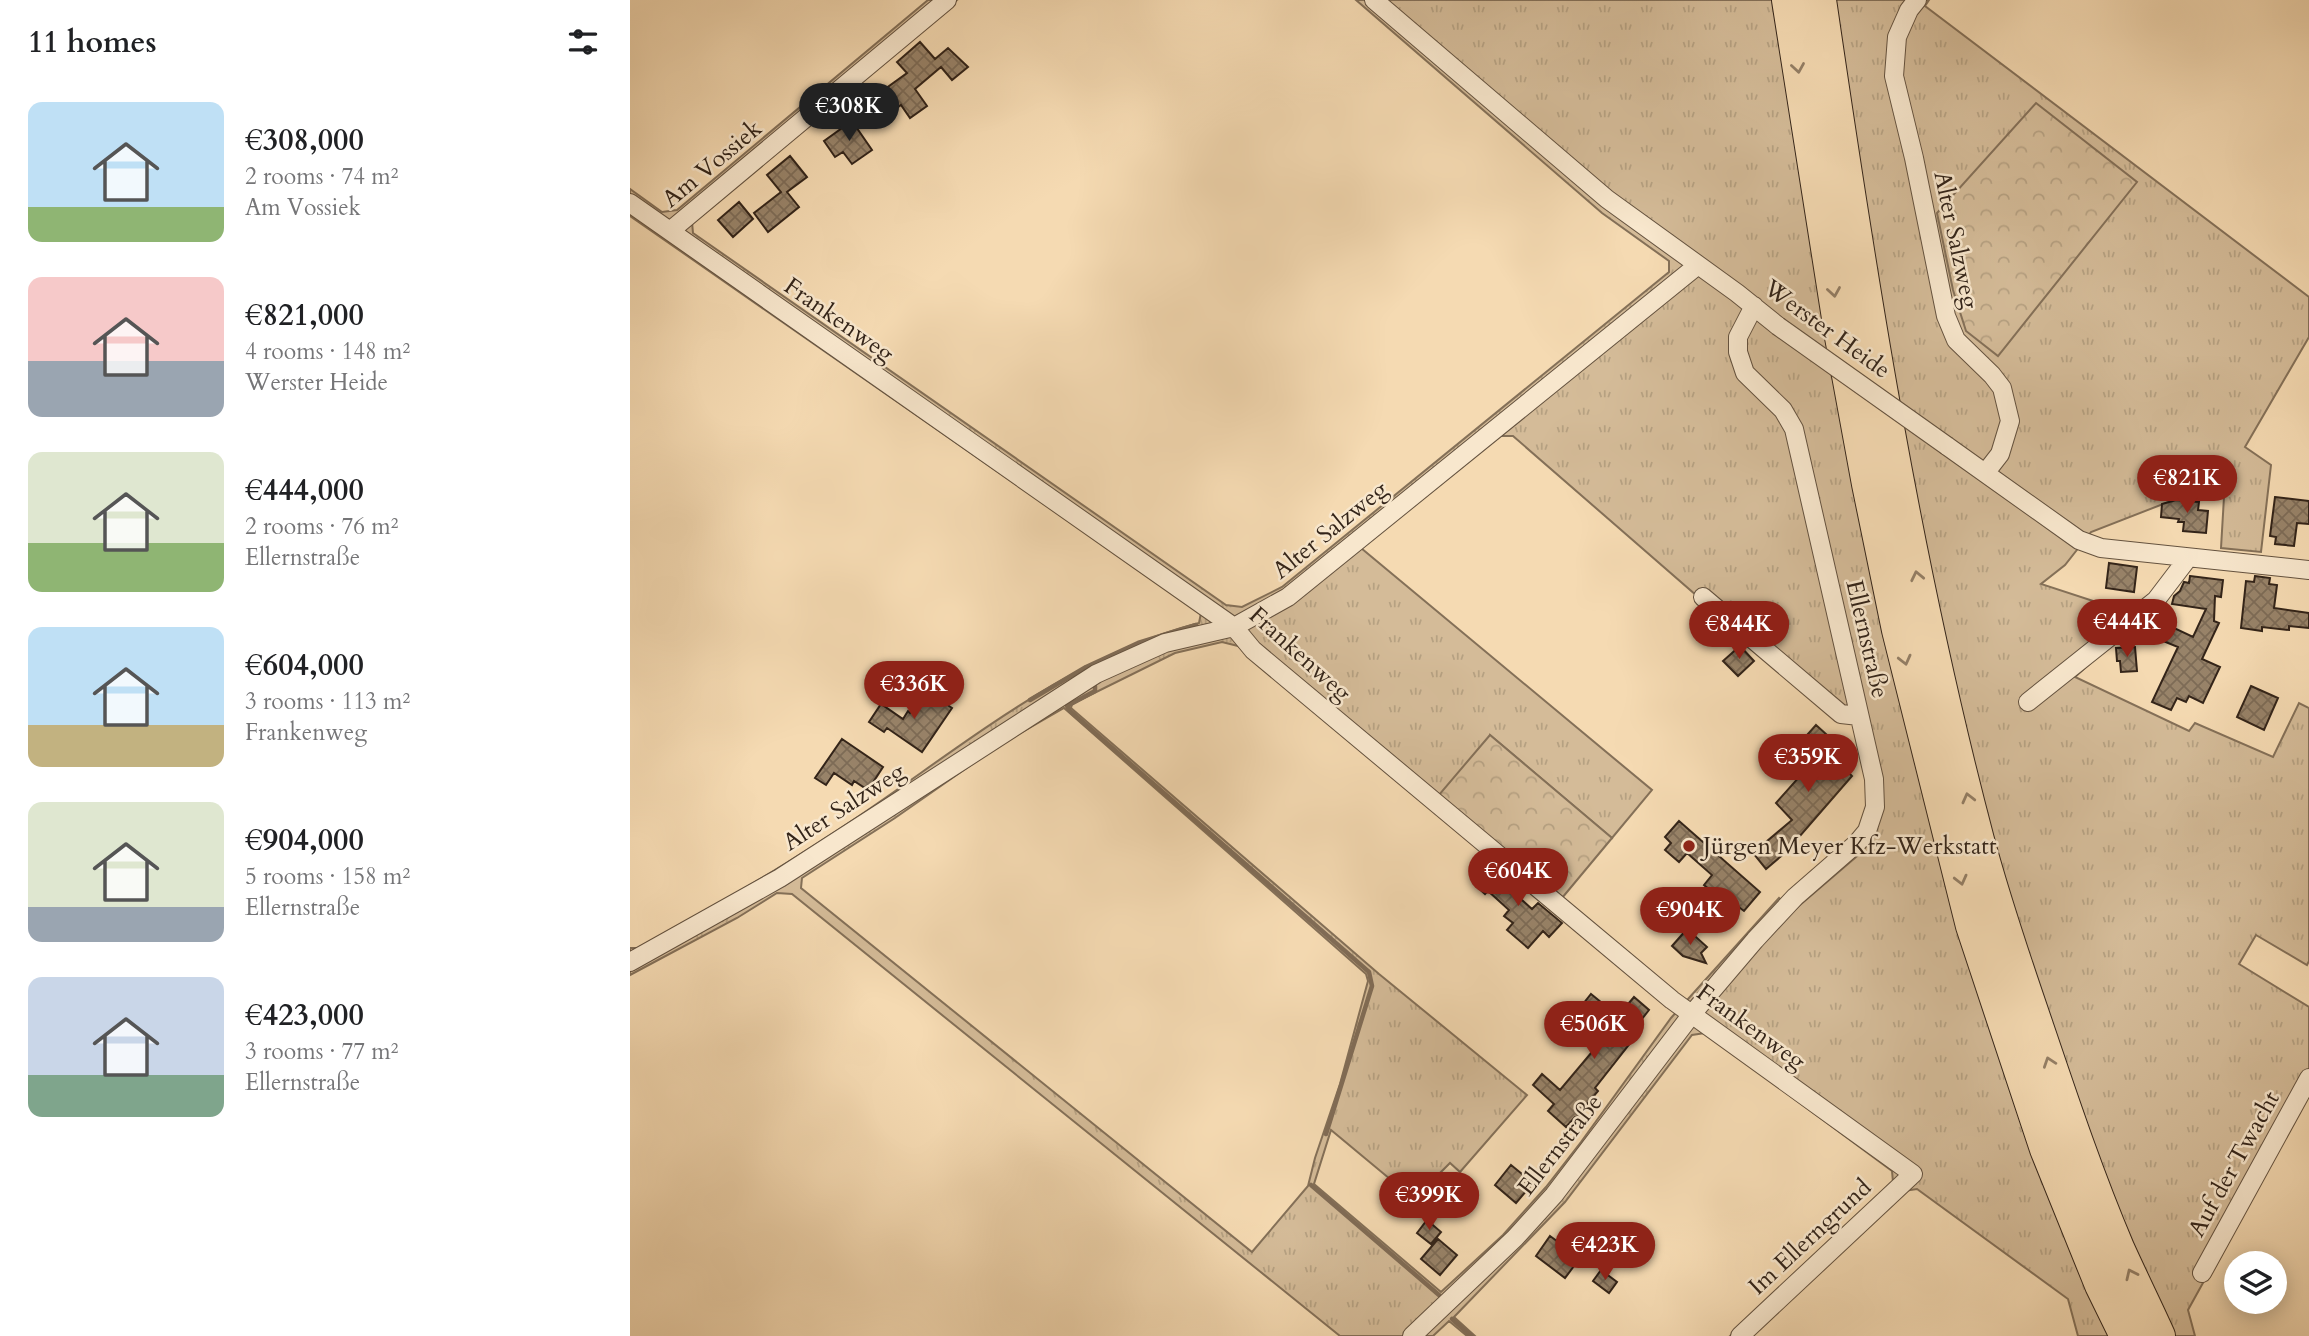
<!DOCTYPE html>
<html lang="en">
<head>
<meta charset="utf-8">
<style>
  body { margin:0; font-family:Cardo,serif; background:#f6f6f6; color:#202124; height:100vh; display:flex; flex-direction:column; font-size:26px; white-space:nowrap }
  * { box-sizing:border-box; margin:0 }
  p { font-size:23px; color:#757577 }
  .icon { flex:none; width:38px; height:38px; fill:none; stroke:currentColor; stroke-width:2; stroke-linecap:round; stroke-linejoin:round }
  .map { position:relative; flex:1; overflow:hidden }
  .details { display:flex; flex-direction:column; background:#fff; width:630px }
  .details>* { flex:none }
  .buttons { position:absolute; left:1594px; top:1251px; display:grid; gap:14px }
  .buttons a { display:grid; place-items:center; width:63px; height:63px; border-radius:50%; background:#fff; box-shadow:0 4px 18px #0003; font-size:35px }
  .price { position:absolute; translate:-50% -60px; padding:0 16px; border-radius:24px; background:#8f2418; color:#fff; font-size:23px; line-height:46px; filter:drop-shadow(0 2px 4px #0008) }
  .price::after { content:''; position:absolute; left:50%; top:42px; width:21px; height:16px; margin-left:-10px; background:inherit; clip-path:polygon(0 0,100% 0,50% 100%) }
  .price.active { background:#222; color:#fff }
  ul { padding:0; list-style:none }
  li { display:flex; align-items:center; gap:21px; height:175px; padding:0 28px }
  li span { display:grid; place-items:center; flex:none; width:196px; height:140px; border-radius:14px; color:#555 }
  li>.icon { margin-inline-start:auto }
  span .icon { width:84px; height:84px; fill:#fffc; stroke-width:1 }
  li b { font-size:30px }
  h2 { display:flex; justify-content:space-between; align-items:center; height:84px; padding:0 28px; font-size:30px }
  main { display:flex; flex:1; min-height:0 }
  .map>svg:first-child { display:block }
</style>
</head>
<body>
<main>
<section class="details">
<h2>11 homes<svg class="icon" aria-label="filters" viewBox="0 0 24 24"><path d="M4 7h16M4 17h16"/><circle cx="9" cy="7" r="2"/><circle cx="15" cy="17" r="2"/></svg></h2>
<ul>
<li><span style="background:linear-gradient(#bfe0f5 75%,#8fb573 0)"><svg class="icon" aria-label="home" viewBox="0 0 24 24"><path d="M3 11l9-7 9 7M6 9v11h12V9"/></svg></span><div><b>€308,000</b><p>2 rooms · 74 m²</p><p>Am Vossiek</p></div></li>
<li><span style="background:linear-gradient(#f6c9c9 60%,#9aa5b1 0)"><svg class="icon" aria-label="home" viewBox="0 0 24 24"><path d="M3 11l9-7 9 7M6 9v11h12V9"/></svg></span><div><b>€821,000</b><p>4 rooms · 148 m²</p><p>Werster Heide</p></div></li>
<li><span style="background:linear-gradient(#dfe7d0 65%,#8fb573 0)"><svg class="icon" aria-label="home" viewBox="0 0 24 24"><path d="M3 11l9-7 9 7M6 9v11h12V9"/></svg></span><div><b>€444,000</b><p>2 rooms · 76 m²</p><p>Ellernstraße</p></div></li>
<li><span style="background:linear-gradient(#bfe0f5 70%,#c2b280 0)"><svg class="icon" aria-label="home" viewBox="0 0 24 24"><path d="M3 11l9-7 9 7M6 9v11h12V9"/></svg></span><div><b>€604,000</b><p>3 rooms · 113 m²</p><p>Frankenweg</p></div></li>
<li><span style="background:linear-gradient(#dfe7d0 75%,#9aa5b1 0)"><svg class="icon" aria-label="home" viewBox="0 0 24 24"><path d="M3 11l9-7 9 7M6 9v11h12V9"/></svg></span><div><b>€904,000</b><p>5 rooms · 158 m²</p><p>Ellernstraße</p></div></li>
<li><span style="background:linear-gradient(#c9d6e8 70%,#7fa58c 0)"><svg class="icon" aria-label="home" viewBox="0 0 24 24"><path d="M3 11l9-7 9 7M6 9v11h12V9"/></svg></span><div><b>€423,000</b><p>3 rooms · 77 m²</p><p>Ellernstraße</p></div></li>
</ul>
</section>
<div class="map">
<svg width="1679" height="1336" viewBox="0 0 1679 1336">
  <defs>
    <pattern id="grass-tufts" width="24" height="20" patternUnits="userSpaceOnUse" patternTransform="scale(1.75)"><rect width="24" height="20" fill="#d4bb98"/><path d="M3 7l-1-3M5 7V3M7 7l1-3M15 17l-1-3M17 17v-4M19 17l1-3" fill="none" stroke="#b6a182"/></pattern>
    <pattern id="forest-crowns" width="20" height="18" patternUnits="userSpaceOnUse" patternTransform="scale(1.75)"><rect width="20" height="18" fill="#d4bb98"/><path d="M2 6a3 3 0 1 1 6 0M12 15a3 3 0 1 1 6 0" fill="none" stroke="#b6a182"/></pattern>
    <pattern id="building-cross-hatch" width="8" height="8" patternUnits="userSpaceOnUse" patternTransform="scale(1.75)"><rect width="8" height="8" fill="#988369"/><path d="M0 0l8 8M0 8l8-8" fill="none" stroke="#7d6b56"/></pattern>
  </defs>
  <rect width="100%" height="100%" fill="#f5dab2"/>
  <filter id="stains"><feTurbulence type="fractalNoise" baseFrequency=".00286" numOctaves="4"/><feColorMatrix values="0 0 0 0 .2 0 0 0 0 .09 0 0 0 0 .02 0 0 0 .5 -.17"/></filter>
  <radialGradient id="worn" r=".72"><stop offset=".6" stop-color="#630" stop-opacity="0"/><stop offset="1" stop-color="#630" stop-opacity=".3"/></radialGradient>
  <path fill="url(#grass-tufts)" stroke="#847058" stroke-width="2" fill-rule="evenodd" d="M 298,0 L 327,0 L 62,222 L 63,233 L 596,605 L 612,607 L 652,587 L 1039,272 L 1039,261 L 972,213 L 726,0 L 1299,0 L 1295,6 L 1679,297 L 1679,337 L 1615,447 L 1641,465 L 1631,552 L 1591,548 L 1595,480 L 1461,532 L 1435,565 L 1411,584 L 1512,617 L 1445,677 L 1559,731 L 1565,723 L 1643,757 L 1669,703 L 1679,708 L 1679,961 L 1677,965 L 1626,935 L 1609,964 L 1679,1007 L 1679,1091 L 1558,1310 L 1565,1336 L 1448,1336 L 1438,1299 L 1287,1189 L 1274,1191 L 1119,1336 L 1100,1336 L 1263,1182 L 1262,1171 L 1075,1033 L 1062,1035 L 935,1202 L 824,1317 L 845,1336 L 837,1336 L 819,1321 L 803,1336 L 710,1336 L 162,894 L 147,893 L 107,918 L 0,975 L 0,948 L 10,948 C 85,907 158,864 229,816 C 337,743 440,656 569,623 L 571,613 L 0,216 L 0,189 L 32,212 L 47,210 ZM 868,436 L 883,436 L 1181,695 L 1237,716 L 1247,826 L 1233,851 L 1163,911 L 1149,898 L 1041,1018 L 951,1142 L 916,1187 L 873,1235 L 811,1292 L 684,1184 L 701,1130 L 784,1199 L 820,1163 L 830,1172 L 897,1095 L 749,974 L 441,708 L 442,704 L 545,653 L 592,642 L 608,646 L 839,838 L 860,735 L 982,838 L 1022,790 L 731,548 ZM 434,708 L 736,974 L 738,981 L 710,1084 L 685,1158 L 678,1186 L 622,1252 L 171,888 L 172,878 L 265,818 L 368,746 Z"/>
  <path fill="url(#forest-crowns)" stroke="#847058" stroke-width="2" d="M 1406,103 L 1507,182 L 1368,356 L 1336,331 L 1323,290 L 1307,213 Z
    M 860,735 L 982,838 L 932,898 L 808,796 Z"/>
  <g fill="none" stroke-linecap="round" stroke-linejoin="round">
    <path stroke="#806c56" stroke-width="4.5" d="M 465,686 L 465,691 L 437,706 L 440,711 L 739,972 L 742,986 L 696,1134
      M 400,700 L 456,667 L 508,643 L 566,625
      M 681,1185 L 809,1295
      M 822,1319 L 841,1336"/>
  </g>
  <path fill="url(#building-cross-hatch)" stroke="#332419" stroke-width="2" d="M 290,42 L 305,59 L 318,48 L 338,67 L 322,80 L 311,67 L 285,89 L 297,106 L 280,118 L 271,105 L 250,120 L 237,102 L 277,73 L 267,62 Z
    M 222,121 L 242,150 L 222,164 L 213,152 L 205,157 L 194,141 Z
    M 160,156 L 177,177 L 157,192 L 169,207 L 138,232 L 124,213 L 151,192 L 137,175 Z
    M 109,202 L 123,219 L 103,237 L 88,220 Z
    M 1645,497 L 1679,501 L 1679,524 L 1667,523 L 1664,546 L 1645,544 L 1646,537 L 1640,536 Z
    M 1546,500 L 1569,502 L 1568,510 L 1578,511 L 1576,533 L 1553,531 L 1554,522 L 1548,522 L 1549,519 L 1531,517 L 1532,504 Z
    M 1479,563 L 1507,567 L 1504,592 L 1476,588 Z
    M 1560,576 L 1593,580 L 1591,597 L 1585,596 L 1584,621 L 1589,623 L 1572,659 L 1590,667 L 1573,703 L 1559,696 L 1556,702 L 1547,698 L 1541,710 L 1522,702 L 1548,647 L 1533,641 L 1540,626 L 1563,637 L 1576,609 L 1542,604 L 1544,596 L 1550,591 L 1554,582 L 1559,583 Z
    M 1625,576 L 1640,578 L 1639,584 L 1647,585 L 1644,608 L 1679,613 L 1679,628 L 1659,626 L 1659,630 L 1632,627 L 1632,631 L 1611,628 L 1616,581 L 1624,582 Z
    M 1110,646 L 1124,661 L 1108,676 L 1093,661 Z
    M 1505,647 L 1507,671 L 1491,672 L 1490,661 L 1487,661 L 1486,648 Z
    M 1621,686 L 1648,698 L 1634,730 L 1607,717 Z
    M 295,690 L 322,708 L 292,752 L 257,728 L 254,732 L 239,722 L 251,704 L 273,719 L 278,711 L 280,713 Z
    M 1186,725 L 1217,753 L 1209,763 L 1222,776 L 1156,852 L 1136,869 L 1123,853 L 1162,820 L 1146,803 L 1187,757 L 1170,743 Z
    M 212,739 L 253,767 L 238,790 L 224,781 L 222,785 L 204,773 L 196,785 L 185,778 Z
    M 1049,821 L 1130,892 L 1114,911 L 1106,905 L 1102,908 L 1074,885 L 1082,875 L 1057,853 L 1049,862 L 1035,850 L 1041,843 L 1035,837 Z
    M 862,865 L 888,886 L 883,892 L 902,909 L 908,903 L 932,923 L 919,937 L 913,931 L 898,948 L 877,930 L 883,923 L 874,916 L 879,910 L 858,891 L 855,894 L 844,884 Z
    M 1057,929 L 1077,947 L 1071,953 L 1076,963 L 1053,956 L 1042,946 Z
    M 961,994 L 988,1016 L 1004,997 L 1019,1010 L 1008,1024 L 1012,1028 L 965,1088 L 968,1091 L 951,1111 L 952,1118 L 945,1117 L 936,1127 L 918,1111 L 924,1104 L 903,1085 L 912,1074 L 930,1090 L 983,1027 L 953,1004 Z
    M 881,1165 L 903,1183 L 886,1203 L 865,1185 Z
    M 797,1220 L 811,1232 L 801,1244 L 787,1233 Z
    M 920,1236 L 950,1258 L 935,1278 L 906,1256 Z
    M 808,1239 L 827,1255 L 810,1275 L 791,1259 Z
    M 971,1270 L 987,1282 L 979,1293 L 963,1281 Z"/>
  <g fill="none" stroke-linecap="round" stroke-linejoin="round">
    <g stroke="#64523f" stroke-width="20">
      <path id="minor" d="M 744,0 L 977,199 L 1107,293 L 1148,326
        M 1287,0 L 1279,10 L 1267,37 L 1264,76 L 1284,158 L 1316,316 L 1326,340 L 1362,375 L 1372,388 L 1380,421 L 1370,454 L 1356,472
        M 0,203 L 604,627 L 623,650 L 1042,1000 L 1283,1174 L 1110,1336
        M 40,231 L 317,0
        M 1317,446 L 1449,540 L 1471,548 L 1679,570
        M 1073,597 L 1211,714 L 1229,716
        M 1398,702 L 1526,600 L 1558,558
        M 0,962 L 150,878 L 466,674 L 535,643 L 604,627 L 658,597 L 1068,265
        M 1572,1273 L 1679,1078
        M 782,1336 L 885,1238 L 924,1195 L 1062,1014 L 1125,940 L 1165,897 L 1227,843 L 1237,831 L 1245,807 L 1244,779 L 1164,429 L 1153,410 L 1115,373 L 1108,352 L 1108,337 L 1124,306"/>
    </g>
    <g stroke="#332419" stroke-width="34">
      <path id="motorway" d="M 1158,0 L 1211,337 L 1238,484 L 1268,630 L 1342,926 L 1416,1149 L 1471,1285 L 1496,1336
        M 1190,0 C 1231,282 1275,564 1348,840 C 1365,903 1386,965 1407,1026 C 1432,1100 1457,1175 1488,1248 C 1501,1277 1516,1307 1529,1336"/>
    </g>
    <use href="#minor" stroke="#f8e7cd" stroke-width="18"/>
    <use href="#motorway" stroke="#f5dab2" stroke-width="32"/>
    <g stroke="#64523f" stroke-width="20" stroke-linecap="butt">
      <path id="minor-bridge" d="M 1148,326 L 1317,446"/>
    </g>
    <use href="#minor-bridge" stroke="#f8e7cd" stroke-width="18"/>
  </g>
  <defs><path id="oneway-chevron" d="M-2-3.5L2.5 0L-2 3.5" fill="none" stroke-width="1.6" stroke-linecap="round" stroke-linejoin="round" transform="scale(1.75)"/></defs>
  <g stroke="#947f66">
    <use href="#oneway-chevron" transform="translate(1168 68) rotate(81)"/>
    <use href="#oneway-chevron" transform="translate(1204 292) rotate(81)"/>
    <use href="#oneway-chevron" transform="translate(1287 576) rotate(-102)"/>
    <use href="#oneway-chevron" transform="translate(1275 660) rotate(76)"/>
    <use href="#oneway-chevron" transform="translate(1338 798) rotate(-104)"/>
    <use href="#oneway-chevron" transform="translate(1331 880) rotate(76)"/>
    <use href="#oneway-chevron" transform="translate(1419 1062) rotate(-109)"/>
    <use href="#oneway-chevron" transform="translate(1501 1274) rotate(-115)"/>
  </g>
  <circle fill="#8f2418" stroke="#f8e7cd" stroke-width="2.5" cx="1059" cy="846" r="7"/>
  <g text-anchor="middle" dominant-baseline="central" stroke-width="5" stroke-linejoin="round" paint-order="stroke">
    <g font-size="24" fill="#332419" stroke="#f8e7cd">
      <text transform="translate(82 164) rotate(-40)">Am Vossiek</text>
      <text transform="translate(1326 240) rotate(78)">Alter Salzweg</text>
      <text transform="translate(209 320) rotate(35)">Frankenweg</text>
      <text transform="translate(1197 329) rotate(36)">Werster Heide</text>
      <text transform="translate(700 530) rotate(-39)">Alter Salzweg</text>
      <text transform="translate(1237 639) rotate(77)">Ellernstraße</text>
      <text transform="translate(670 654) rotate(42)">Frankenweg</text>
      <text transform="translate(214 807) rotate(-33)">Alter Salzweg</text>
      <text transform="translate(1121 1027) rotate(36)">Frankenweg</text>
      <text transform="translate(930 1145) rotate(-52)">Ellernstraße</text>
      <text transform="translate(1604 1164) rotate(-61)">Auf der Twacht</text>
      <text transform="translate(1180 1237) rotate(-43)">Im Ellerngrund</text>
    </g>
    <g font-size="24" fill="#332419" stroke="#f8e7cd" text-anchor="start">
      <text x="1073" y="846">Jürgen Meyer Kfz-Werkstatt</text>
    </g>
  </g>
  <rect width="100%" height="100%" filter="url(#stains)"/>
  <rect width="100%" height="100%" fill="url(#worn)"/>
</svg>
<div class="buttons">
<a><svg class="icon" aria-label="layers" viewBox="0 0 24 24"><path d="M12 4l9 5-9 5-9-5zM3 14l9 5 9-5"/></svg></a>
</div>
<b class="price active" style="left:219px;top:143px">€308K</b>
<b class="price" style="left:1557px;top:515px">€821K</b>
<b class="price" style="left:1497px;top:659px">€444K</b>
<b class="price" style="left:1109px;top:661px">€844K</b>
<b class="price" style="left:284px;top:721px">€336K</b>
<b class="price" style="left:1178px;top:794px">€359K</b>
<b class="price" style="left:888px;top:908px">€604K</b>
<b class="price" style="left:1060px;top:947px">€904K</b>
<b class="price" style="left:964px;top:1061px">€506K</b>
<b class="price" style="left:799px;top:1232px">€399K</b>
<b class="price" style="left:975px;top:1282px">€423K</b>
</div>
</main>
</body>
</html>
